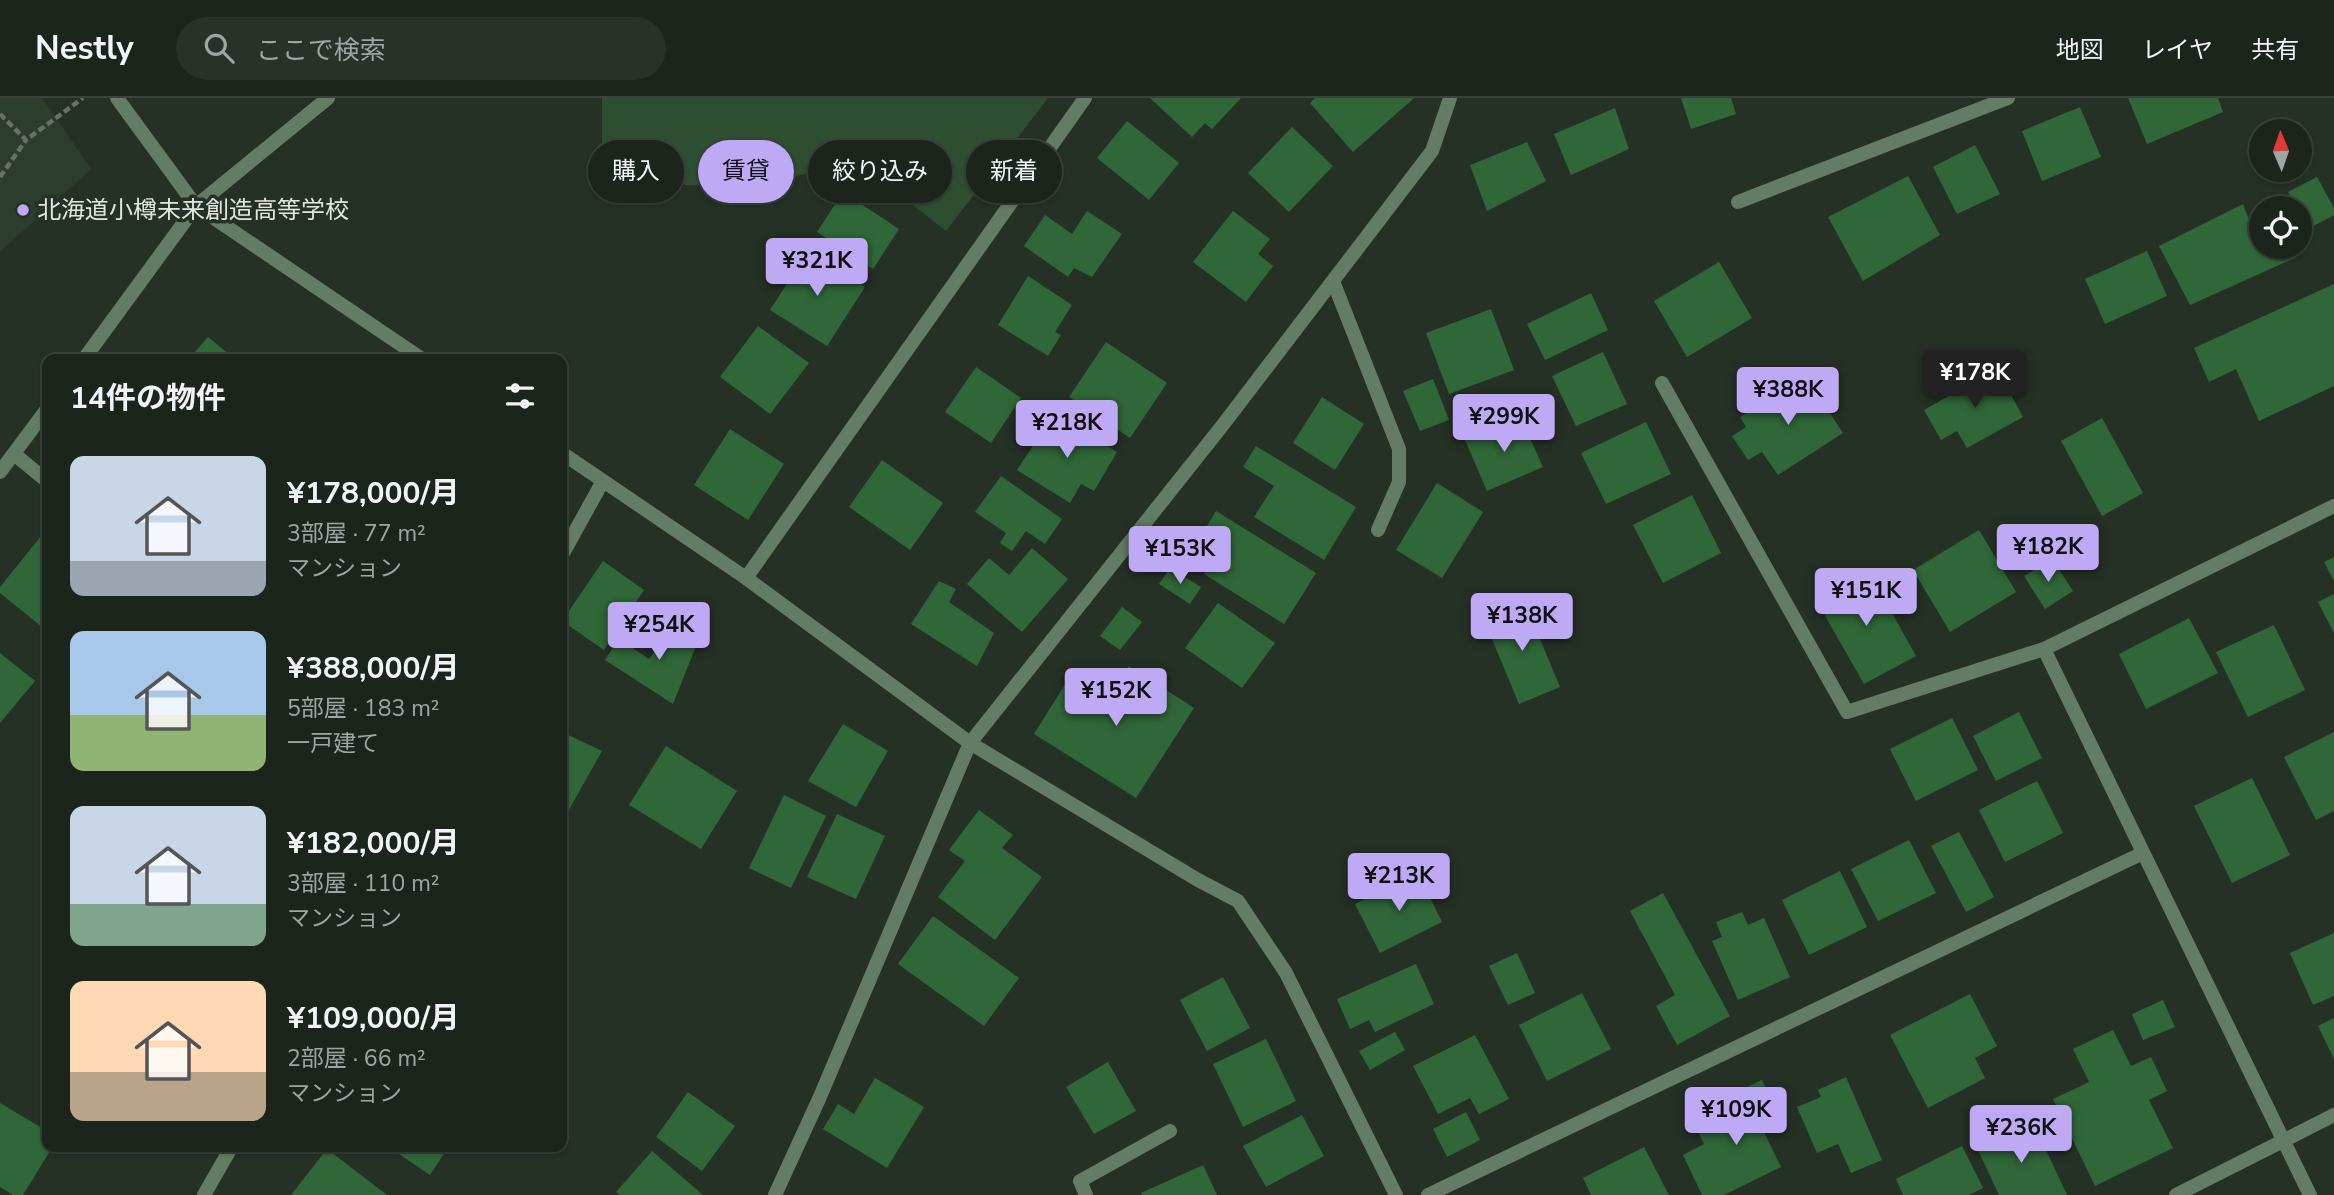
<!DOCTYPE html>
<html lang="ja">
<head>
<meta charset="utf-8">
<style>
  body { margin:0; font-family:"Nunito Sans","Noto Sans JP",sans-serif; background:#293129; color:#f1f3f6; height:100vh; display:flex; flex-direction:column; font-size:26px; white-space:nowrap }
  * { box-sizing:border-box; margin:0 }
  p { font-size:23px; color:#a0a5a3 }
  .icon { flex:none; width:38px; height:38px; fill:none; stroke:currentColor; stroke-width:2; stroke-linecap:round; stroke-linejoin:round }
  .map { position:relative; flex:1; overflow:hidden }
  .panel { position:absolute; left:42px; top:256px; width:525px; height:798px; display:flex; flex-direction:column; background:#1c251c; border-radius:14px; box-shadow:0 2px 5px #0004,0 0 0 2px #3a423b }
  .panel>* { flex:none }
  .top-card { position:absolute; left:588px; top:42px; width:665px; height:63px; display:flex; gap:14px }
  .needle { width:46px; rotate:358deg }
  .controls { position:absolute; left:2249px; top:21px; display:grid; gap:14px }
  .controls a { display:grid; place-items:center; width:63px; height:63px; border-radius:50%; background:#1c251c; box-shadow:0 2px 5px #0004,0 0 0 2px #3a423b; font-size:35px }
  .price { position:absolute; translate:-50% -60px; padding:0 16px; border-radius:7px; background:#bea9f4; color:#111; font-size:23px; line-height:46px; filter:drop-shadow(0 2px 4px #0008) }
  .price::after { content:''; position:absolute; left:50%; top:42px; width:21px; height:16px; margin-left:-10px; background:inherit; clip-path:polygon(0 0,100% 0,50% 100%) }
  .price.selected { background:#222; color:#fff }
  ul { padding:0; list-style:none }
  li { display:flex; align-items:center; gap:21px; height:175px; padding:0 28px }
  li span { display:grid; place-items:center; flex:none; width:196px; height:140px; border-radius:14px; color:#555 }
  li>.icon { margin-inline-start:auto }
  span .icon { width:84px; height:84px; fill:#fffc; stroke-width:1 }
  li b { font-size:30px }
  h2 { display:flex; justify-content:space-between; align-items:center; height:84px; padding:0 28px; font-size:30px }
  .pill { padding:0 24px; border-radius:32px; background:#1c251c; box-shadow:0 2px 5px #0004,0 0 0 2px #3a423b; font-size:24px; line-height:63px }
  .pill.selected { background:#bea9f4; color:#111 }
  header { display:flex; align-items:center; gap:42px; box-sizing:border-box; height:98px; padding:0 35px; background:#1c251c; border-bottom:2px solid #3a423b }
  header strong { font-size:33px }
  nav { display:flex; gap:38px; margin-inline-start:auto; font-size:24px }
  .search { width:490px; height:63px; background:#293129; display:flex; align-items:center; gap:18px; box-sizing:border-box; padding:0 24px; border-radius:38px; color:#a0a5a3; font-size:26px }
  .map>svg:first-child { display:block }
</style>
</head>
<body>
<header>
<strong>Nestly</strong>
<div class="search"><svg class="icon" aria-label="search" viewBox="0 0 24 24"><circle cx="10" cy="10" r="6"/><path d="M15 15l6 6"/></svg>ここで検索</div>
<nav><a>地図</a><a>レイヤ</a><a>共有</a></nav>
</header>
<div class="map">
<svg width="2334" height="1097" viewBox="0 0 2334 1097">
  <rect width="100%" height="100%" fill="#263126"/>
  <path fill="#2c3c2d" d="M 0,0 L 42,0 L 91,71 L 0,154 Z"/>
  <path fill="#2e4e31" d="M 602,0 L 1048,0 L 946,133 L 871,74 L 821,72 L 758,88 L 686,87 L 602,52 Z"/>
  <path fill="#306738" d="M 1150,0 L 1241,0 L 1212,31 L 1205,25 L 1192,39 Z
    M 1315,0 L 1414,0 L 1353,54 L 1310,5 Z
    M 1681,0 L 1731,0 L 1736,16 L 1691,31 Z
    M 2128,0 L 2218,0 L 2223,14 L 2147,46 Z
    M 2080,9 L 2101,59 L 2042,83 L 2022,33 Z
    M 1615,10 L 1629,51 L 1571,77 L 1554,36 Z
    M 1127,23 L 1179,65 L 1149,102 L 1097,60 Z
    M 1292,29 L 1333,68 L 1289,114 L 1248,75 Z
    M 1527,44 L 1546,83 L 1487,113 L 1470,67 Z
    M 1975,47 L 2000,96 L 1957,116 L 1933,69 Z
    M 1908,78 L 1940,137 L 1863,183 L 1828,119 Z
    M 2317,79 L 2334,110 L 2334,117 L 2308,131 L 2300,116 L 2300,110 L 2297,110 L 2288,94 Z
    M 843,94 L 899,131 L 873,171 L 817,134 Z
    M 2243,106 L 2249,122 L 2261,116 L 2261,149 L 2292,149 L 2297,159 L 2190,207 L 2159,148 Z
    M 1087,113 L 1122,136 L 1092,179 L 1074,170 L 1068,179 L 1024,148 L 1045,117 L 1072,136 Z
    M 1233,113 L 1270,141 L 1258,156 L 1273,168 L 1246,204 L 1193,164 Z
    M 808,153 L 865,189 L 827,248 L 770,212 Z
    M 2147,153 L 2167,198 L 2105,226 L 2085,181 Z
    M 1719,164 L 1752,220 L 1687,259 L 1654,203 Z
    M 1028,178 L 1072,207 L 1055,234 L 1061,237 L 1048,258 L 998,227 Z
    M 2334,186 L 2334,288 L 2259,323 L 2236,271 L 2209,284 L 2194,250 Z
    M 1591,195 L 1608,232 L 1545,262 L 1527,226 Z
    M 1491,211 L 1514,272 L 1449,296 L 1426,235 Z
    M 758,228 L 809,265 L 770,316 L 720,279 Z
    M 208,239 L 235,261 L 189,261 Z
    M 1106,244 L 1167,285 L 1130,340 L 1069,299 Z
    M 1603,254 L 1627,306 L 1576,328 L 1552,278 Z
    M 976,269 L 1021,300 L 991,345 L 945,314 Z
    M 1997,271 L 2023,319 L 1967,350 L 1957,333 L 1941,342 L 1924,312 Z
    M 1805,277 L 1843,335 L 1778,377 L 1762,354 L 1748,362 L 1732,338 L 1746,329 L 1740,319 Z
    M 1433,281 L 1449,322 L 1420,333 L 1403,293 Z
    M 1322,299 L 1364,326 L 1335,372 L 1293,345 Z
    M 1054,316 L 1117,354 L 1094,393 L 1081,386 L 1070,405 L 1017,372 Z
    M 1520,318 L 1543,369 L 1487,393 L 1465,342 Z
    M 2102,320 L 2143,395 L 2102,418 L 2061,343 Z
    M 1646,324 L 1671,376 L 1606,406 L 1581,355 Z
    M 730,331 L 784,366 L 748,422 L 694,387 Z
    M 1256,348 L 1356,409 L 1324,462 L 1254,419 L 1274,388 L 1243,369 Z
    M 882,362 L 943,405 L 910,452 L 849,409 Z
    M 1001,378 L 1062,421 L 1045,446 L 1026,433 L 1012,453 L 1000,445 L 1006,435 L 975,414 Z
    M 1437,385 L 1483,414 L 1442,480 L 1396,452 Z
    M 1692,397 L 1721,455 L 1663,485 L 1633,427 Z
    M 1216,413 L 1316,475 L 1284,526 L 1204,476 L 1223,445 L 1204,433 Z
    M 1979,432 L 2016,494 L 1950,534 L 1913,472 Z
    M 41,438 L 47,443 L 47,533 L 0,495 L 0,489 Z
    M 1032,450 L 1068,481 L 1022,534 L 967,486 L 989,460 L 1009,477 Z
    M 2334,459 L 2334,483 L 2324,464 Z
    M 2052,461 L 2073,493 L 2045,511 L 2024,478 Z
    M 603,463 L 644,492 L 604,552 L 562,523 Z
    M 1170,470 L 1201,489 L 1190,506 L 1159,486 Z
    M 1869,474 L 1916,558 L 1864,586 L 1816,502 Z
    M 939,483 L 956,491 L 949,504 L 994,535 L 977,568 L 911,526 Z
    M 2334,496 L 2334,535 L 2318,504 Z
    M 1218,505 L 1275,545 L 1242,590 L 1185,550 Z
    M 1525,505 L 1560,589 L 1519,606 L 1484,522 Z
    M 1122,509 L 1142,524 L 1120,552 L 1100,538 Z
    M 2189,520 L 2218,575 L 2146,611 L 2119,556 Z
    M 678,523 L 700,538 L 673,606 L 605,562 L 619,541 L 649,561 Z
    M 2274,527 L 2305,592 L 2248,619 L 2216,554 Z
    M 0,555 L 35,583 L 0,625 Z
    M 1129,568 L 1194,610 L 1136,700 L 1034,636 L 1071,577 L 1108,600 Z
    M 2019,614 L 2042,660 L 1996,683 L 1973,638 Z
    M 1952,620 L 1978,672 L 1916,703 L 1890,651 Z
    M 843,626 L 888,653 L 856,709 L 808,683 Z
    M 562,634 L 602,653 L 562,724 Z
    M 2334,634 L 2334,713 L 2316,722 L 2284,659 Z
    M 666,648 L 737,693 L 701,751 L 629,707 Z
    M 2252,680 L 2290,757 L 2232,785 L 2194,708 Z
    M 2037,683 L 2063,735 L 2005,764 L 1979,712 Z
    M 784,697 L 826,718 L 791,790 L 749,770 Z
    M 979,712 L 1013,737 L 1002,750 L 1042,779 L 995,842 L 938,799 L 965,763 L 949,752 Z
    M 837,716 L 885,738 L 856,801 L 807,779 Z
    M 1959,734 L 1994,799 L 1966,814 L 1931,748 Z
    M 1909,742 L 1936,795 L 1878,823 L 1851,771 Z
    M 1840,773 L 1867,829 L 1809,857 L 1782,802 Z
    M 1417,774 L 1442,824 L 1380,855 L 1355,806 Z
    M 1663,795 L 1730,918 L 1677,947 L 1656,908 L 1675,897 L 1630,813 Z
    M 1742,814 L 1748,827 L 1764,820 L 1790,879 L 1738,902 L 1712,843 L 1722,839 L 1716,824 Z
    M 933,818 L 1019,880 L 984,928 L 898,866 Z
    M 2334,835 L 2334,898 L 2313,907 L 2290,855 Z
    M 1517,855 L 1535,895 L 1508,907 L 1489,868 Z
    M 1416,866 L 1434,906 L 1375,934 L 1369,922 L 1350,931 L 1337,901 Z
    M 1223,879 L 1250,930 L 1207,953 L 1180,902 Z
    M 1582,895 L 1611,951 L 1547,983 L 1519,927 Z
    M 1970,896 L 1997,948 L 1975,960 L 1985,980 L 1928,1010 L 1890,937 Z
    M 2163,902 L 2175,929 L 2143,942 L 2132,916 Z
    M 2334,920 L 2334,961 L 2318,928 Z
    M 2113,932 L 2131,968 L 2151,959 L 2167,993 L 2149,1002 L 2173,1050 L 2095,1088 L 2053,1001 L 2089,984 L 2073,951 Z
    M 1395,934 L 1405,952 L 1370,972 L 1359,953 Z
    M 1475,937 L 1509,1001 L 1479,1016 L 1470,1000 L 1438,1016 L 1413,968 Z
    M 1266,941 L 1296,1003 L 1243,1029 L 1213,966 Z
    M 1108,964 L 1136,1013 L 1094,1036 L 1066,989 Z
    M 1846,979 L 1882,1062 L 1851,1075 L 1838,1046 L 1817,1055 L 1797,1009 L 1821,999 L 1818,992 Z
    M 875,980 L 924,1009 L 887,1070 L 823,1031 L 838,1006 L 854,1016 Z
    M 1762,982 L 1780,1019 L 1761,1028 L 1781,1069 L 1724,1097 L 1702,1097 L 1683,1057 L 1704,1046 L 1697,1032 L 1728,1016 L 1735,1028 L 1749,1021 L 1736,994 Z
    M 688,994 L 735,1028 L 702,1073 L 656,1039 Z
    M 0,1005 L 47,1033 L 47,1048 L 53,1048 L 23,1097 L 13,1097 L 0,1089 Z
    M 1466,1014 L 1480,1042 L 1447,1059 L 1433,1031 Z
    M 1302,1017 L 1324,1058 L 1266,1089 L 1243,1048 Z
    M 2033,1024 L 2067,1097 L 1999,1097 L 1977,1050 Z
    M 387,1048 L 449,1048 L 430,1077 Z
    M 1962,1048 L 1983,1090 L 1969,1097 L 1903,1097 L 1896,1081 Z
    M 1644,1049 L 1669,1097 L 1591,1097 L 1583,1080 Z
    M 327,1051 L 387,1097 L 291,1097 Z
    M 652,1053 L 703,1097 L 620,1097 L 616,1094 Z
    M 1203,1067 L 1217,1097 L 1142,1097 L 1141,1095 Z"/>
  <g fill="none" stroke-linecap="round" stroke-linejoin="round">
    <path stroke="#687168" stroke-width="4.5" stroke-dasharray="7 3.5" stroke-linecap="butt" d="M 0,16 L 26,42 L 83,0
      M 0,79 L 26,42"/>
    <path stroke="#647b65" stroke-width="14" d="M 1738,104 L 2008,0
      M 1333,183 L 1399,351 L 1399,384 L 1378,432
      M 84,261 L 196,108 L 328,0
      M 1662,285 L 1847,614 L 2044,551 L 2334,408
      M 14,356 L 47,383
      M 0,374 L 47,311
      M 562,457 L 603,383
      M 746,480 L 1085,0
      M 2044,551 L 2310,1097
      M 970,645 L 1198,782 L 1238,803 L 1286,875 L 1396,1097
      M 204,1097 L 232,1048
      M 775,1097 L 819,1001 L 970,645 L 1222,328 L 1432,53 L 1450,0
      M 1086,1097 L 1080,1083 L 1170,1033
      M 1428,1097 L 2143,755
      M 2176,1097 L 2334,1017"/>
    <path stroke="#647b65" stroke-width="14" d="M 117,0 L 196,108 L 422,261
      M 562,355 L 746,480 L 970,645"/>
  </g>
  <circle fill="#bea9f4" stroke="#263126" stroke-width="2.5" cx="23" cy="112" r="7"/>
  <g text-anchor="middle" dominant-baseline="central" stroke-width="7" stroke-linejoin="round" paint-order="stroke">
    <g font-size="24" fill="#e0e7e0" stroke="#263126" text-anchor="start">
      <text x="37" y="112">北海道小樽未来創造高等学校</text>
    </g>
  </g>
</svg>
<div class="controls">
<a><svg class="needle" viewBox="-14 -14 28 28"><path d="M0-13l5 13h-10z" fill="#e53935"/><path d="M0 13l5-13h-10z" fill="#a0a5a3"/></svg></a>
<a><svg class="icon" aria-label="locate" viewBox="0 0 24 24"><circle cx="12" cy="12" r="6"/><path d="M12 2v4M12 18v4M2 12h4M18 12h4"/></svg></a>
</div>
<b class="price" style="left:817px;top:200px">¥321K</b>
<b class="price selected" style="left:1975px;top:312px">¥178K</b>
<b class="price" style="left:1788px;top:329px">¥388K</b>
<b class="price" style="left:1504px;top:356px">¥299K</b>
<b class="price" style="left:1067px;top:362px">¥218K</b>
<b class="price" style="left:2048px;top:486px">¥182K</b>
<b class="price" style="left:1180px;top:488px">¥153K</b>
<b class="price" style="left:1866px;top:530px">¥151K</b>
<b class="price" style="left:1522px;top:555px">¥138K</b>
<b class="price" style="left:659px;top:564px">¥254K</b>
<b class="price" style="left:1116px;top:630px">¥152K</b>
<b class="price" style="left:1399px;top:815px">¥213K</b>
<b class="price" style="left:1736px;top:1049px">¥109K</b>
<b class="price" style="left:2021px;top:1067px">¥236K</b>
<div class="top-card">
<a class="pill">購入</a>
<a class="pill selected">賃貸</a>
<a class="pill">絞り込み</a>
<a class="pill">新着</a>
</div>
<section class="panel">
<h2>14件の物件<svg class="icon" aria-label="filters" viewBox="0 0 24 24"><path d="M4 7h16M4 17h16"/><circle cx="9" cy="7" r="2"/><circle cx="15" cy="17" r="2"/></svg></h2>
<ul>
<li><span style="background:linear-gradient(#c9d6e8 75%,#9aa5b1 0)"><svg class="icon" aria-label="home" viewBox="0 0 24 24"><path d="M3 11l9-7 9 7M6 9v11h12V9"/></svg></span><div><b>¥178,000/月</b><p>3部屋 · 77 m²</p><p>マンション</p></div></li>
<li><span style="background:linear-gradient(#a9c7e8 60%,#8fb573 0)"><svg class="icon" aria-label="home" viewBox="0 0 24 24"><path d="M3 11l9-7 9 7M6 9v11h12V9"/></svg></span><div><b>¥388,000/月</b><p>5部屋 · 183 m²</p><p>一戸建て</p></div></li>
<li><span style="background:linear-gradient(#c9d6e8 70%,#7fa58c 0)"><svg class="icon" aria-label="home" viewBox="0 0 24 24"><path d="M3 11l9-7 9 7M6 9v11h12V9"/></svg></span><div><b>¥182,000/月</b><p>3部屋 · 110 m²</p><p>マンション</p></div></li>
<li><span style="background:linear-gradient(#ffd9b3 65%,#b9a48a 0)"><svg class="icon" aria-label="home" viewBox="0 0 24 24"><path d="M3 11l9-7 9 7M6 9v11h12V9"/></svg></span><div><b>¥109,000/月</b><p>2部屋 · 66 m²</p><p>マンション</p></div></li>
</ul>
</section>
</div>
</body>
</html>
